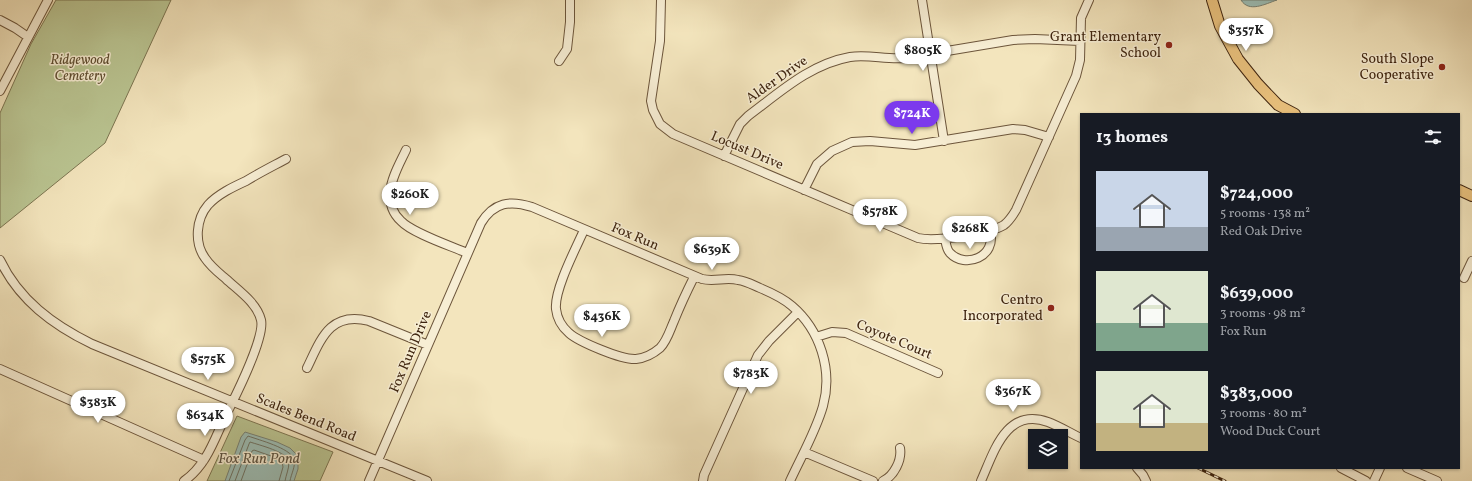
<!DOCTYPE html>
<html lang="en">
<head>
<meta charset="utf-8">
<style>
  body { margin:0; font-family:Vollkorn,serif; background:#20242c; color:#f1f3f6; height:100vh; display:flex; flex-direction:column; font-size:15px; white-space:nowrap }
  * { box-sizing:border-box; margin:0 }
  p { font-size:13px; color:#9ea1a6 }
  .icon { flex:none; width:22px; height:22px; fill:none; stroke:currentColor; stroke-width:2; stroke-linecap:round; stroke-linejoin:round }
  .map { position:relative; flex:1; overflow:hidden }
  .panel { position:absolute; left:1080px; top:113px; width:380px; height:356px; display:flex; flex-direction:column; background:#171b24; border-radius:0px; box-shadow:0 1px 3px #0004 }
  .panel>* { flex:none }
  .buttons { position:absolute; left:1028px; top:429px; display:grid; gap:8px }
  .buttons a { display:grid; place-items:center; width:40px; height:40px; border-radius:0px; background:#171b24; box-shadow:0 1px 3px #0004; font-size:20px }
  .price { position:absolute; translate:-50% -34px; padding:0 9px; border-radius:14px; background:#fff; color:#222; font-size:13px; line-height:26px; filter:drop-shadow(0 1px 2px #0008) }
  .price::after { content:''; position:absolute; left:50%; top:24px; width:12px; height:9px; margin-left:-6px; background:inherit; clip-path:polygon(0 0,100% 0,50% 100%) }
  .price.selected { background:#7c3aed; color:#fff }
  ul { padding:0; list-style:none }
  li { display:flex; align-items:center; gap:12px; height:100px; padding:0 16px }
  li span { display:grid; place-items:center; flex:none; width:112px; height:80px; border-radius:0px; color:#555 }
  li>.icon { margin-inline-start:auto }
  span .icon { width:48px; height:48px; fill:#fffc; stroke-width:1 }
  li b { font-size:17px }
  h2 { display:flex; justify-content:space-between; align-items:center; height:48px; padding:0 16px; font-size:17px }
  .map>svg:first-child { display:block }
</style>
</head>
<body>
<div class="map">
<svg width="1472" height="481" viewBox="0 0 1472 481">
  <rect width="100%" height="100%" fill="#f3e5bd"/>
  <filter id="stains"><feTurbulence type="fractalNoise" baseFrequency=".005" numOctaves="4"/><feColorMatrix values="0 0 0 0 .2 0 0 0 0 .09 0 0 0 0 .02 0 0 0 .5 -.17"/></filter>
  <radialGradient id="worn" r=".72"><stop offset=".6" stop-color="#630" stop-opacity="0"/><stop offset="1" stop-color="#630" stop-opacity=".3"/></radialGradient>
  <path fill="#bac592" stroke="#7c7551" d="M 56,0 L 171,0 L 105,143 L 0,228 L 0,113 L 31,44 Z
    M 237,416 L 333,452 L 320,481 L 207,481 Z"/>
  <path fill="#9cbeb6" stroke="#778174" d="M 1241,0 L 1277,0 C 1265,4 1249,13 1241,0 Z
    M 245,432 L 277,442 L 290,448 L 298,456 L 298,469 L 294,481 L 225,481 L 241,437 Z"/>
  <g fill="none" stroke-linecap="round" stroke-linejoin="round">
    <path stroke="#6e7263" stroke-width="1" d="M 229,481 L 245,440 L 248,436 C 259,440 290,448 294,459 C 296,466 291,474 290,481
      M 235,481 L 249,444 L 250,442 C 259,445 288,452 289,462 C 289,469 286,475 285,481
      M 241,481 L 252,451 L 254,450 L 271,456 L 282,462 L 283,467 L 279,481"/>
    <g stroke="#6c553b" stroke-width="10">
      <path id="minor" d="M 661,0 L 660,41 L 651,101 L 653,110 L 660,124 L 673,134 L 918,238 C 935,242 989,234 1004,225 C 1009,221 1013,215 1016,210 L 1076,76 L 1080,60 L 1081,18 L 1089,0
        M 922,0 L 944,141
        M 0,20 L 15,28 L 28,37
        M 559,61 L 567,49 L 570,22 L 570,0
        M 0,91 L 48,0
        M 406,150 C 400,163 391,178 390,193 C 389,203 393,214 401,221 C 412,233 451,246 467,253
        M 724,156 L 740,124 L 748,116 C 779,93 810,64 850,57 C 868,54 887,60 905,58 L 1013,40 L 1035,39 L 1080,41
        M 804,190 L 817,164 L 832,151 L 852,142 L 870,141 L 915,145 L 1013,129 L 1025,130 L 1049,137
        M 584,230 C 576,248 554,290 556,309 C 557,318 562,327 569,333 C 579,342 622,360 636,359 C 645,358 653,354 660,348 C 667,341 670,330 674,321 C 680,306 687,291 694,277
        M 945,238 C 946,243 946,249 950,253 C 965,269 997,257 990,231
        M 0,260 C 19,300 53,325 92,344 L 427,481
        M 1464,278 L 1472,261
        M 816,337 L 832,332 L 846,333 L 938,373
        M 307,368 C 321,339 330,311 369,321 L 428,345
        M 0,369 L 204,460
        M 804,452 L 873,481
        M 1137,468 L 1143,475 L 1146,481
        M 1341,468 L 1366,481
        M 1407,468 L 1437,481
        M 184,481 C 209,464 216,433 230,407 C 238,391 265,336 261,320 C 257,303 239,291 226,279 C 219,273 211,267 205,258 C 194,243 196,219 208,205 C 218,194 233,187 246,181 C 259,173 273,166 286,159
        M 369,481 L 481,223 C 494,202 510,200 532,207 L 702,279 C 714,282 726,277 738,280 C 746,281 753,285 760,288 C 772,293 783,298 792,306 C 820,330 833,370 823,406 C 816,431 801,457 790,481
        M 703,481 L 704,475 L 758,355 L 769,341 L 798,312
        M 883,481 C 894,476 902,460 900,448
        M 981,481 C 994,452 1006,407 1048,422 C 1059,426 1070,433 1081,438
        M 1374,481 L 1380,468"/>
    </g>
    <g stroke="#3f2510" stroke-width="12">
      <path id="major" d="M 1212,0 L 1220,26 L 1238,59 L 1258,84 L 1278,105 L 1295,114
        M 1459,190 L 1472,196"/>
    </g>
    <use href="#minor" stroke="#f7eed4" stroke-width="8"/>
    <use href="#major" stroke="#eac27e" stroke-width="10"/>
    <g stroke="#3f2510" stroke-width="3">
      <path id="rail" d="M 1198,468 L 1225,481"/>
    </g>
    <use href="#rail" stroke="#f7eed4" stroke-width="1.5" stroke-dasharray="4.5" stroke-linecap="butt"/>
  </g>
  <g fill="#8f2418" stroke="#f7eed4" stroke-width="1.5">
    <circle cx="1169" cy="45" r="4"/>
    <circle cx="1442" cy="67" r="4"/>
    <circle cx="1051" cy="308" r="4"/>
  </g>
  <g text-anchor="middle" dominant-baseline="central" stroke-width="3" stroke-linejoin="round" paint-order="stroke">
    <g font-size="14" fill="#3f2510" stroke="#f7eed4" text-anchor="end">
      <text x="1161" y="37">Grant Elementary<tspan x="1161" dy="16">School</tspan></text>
      <text x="1434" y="59">South Slope<tspan x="1434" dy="16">Cooperative</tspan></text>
      <text x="1043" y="300">Centro<tspan x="1043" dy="16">Incorporated</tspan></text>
    </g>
    <g font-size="14" font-style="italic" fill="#5e4d30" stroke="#f7eed4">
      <text x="80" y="60">Ridgewood<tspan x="80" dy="16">Cemetery</tspan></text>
    </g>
    <g font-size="14" fill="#3f2510" stroke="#f7eed4">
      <text transform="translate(777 80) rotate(-35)">Alder Drive</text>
      <text transform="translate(747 151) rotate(23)">Locust Drive</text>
      <text transform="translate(635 237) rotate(23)">Fox Run</text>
      <text transform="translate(894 340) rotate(23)">Coyote Court</text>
      <text transform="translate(411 352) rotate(-67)">Fox Run Drive</text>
      <text transform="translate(306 418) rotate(22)">Scales Bend Road</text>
    </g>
    <g font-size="15" font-style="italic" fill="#5b5342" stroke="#f7eed4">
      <text x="259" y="459">Fox Run Pond</text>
    </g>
  </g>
  <rect width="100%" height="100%" filter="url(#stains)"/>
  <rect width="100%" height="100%" fill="url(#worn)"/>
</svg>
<div class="buttons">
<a><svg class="icon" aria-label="layers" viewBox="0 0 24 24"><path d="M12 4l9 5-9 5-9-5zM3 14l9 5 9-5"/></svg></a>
</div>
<b class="price" style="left:1246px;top:52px">$357K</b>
<b class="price" style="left:923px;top:72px">$805K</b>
<b class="price selected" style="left:912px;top:135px">$724K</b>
<b class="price" style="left:410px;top:216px">$260K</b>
<b class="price" style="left:880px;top:233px">$578K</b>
<b class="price" style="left:970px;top:250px">$268K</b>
<b class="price" style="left:712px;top:271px">$639K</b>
<b class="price" style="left:602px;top:338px">$436K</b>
<b class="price" style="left:208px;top:381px">$575K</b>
<b class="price" style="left:751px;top:395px">$783K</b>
<b class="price" style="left:1013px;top:413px">$367K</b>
<b class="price" style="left:98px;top:424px">$383K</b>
<b class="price" style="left:205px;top:437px">$634K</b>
<section class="panel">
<h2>13 homes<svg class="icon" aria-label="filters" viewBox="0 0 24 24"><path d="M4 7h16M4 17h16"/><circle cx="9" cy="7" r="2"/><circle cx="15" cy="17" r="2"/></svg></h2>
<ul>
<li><span style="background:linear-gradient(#c9d6e8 70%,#9aa5b1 0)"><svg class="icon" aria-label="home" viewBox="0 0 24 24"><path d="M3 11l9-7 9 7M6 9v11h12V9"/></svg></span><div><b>$724,000</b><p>5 rooms · 138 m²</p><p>Red Oak Drive</p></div></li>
<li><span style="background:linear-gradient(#dfe7d0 65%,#7fa58c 0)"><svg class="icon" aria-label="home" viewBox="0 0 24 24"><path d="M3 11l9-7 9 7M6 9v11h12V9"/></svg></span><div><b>$639,000</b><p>3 rooms · 98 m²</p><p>Fox Run</p></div></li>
<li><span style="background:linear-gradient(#dfe7d0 65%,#c2b280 0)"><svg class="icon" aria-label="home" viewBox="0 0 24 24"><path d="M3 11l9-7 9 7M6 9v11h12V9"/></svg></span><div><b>$383,000</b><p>3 rooms · 80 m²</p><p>Wood Duck Court</p></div></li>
</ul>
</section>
</div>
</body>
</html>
